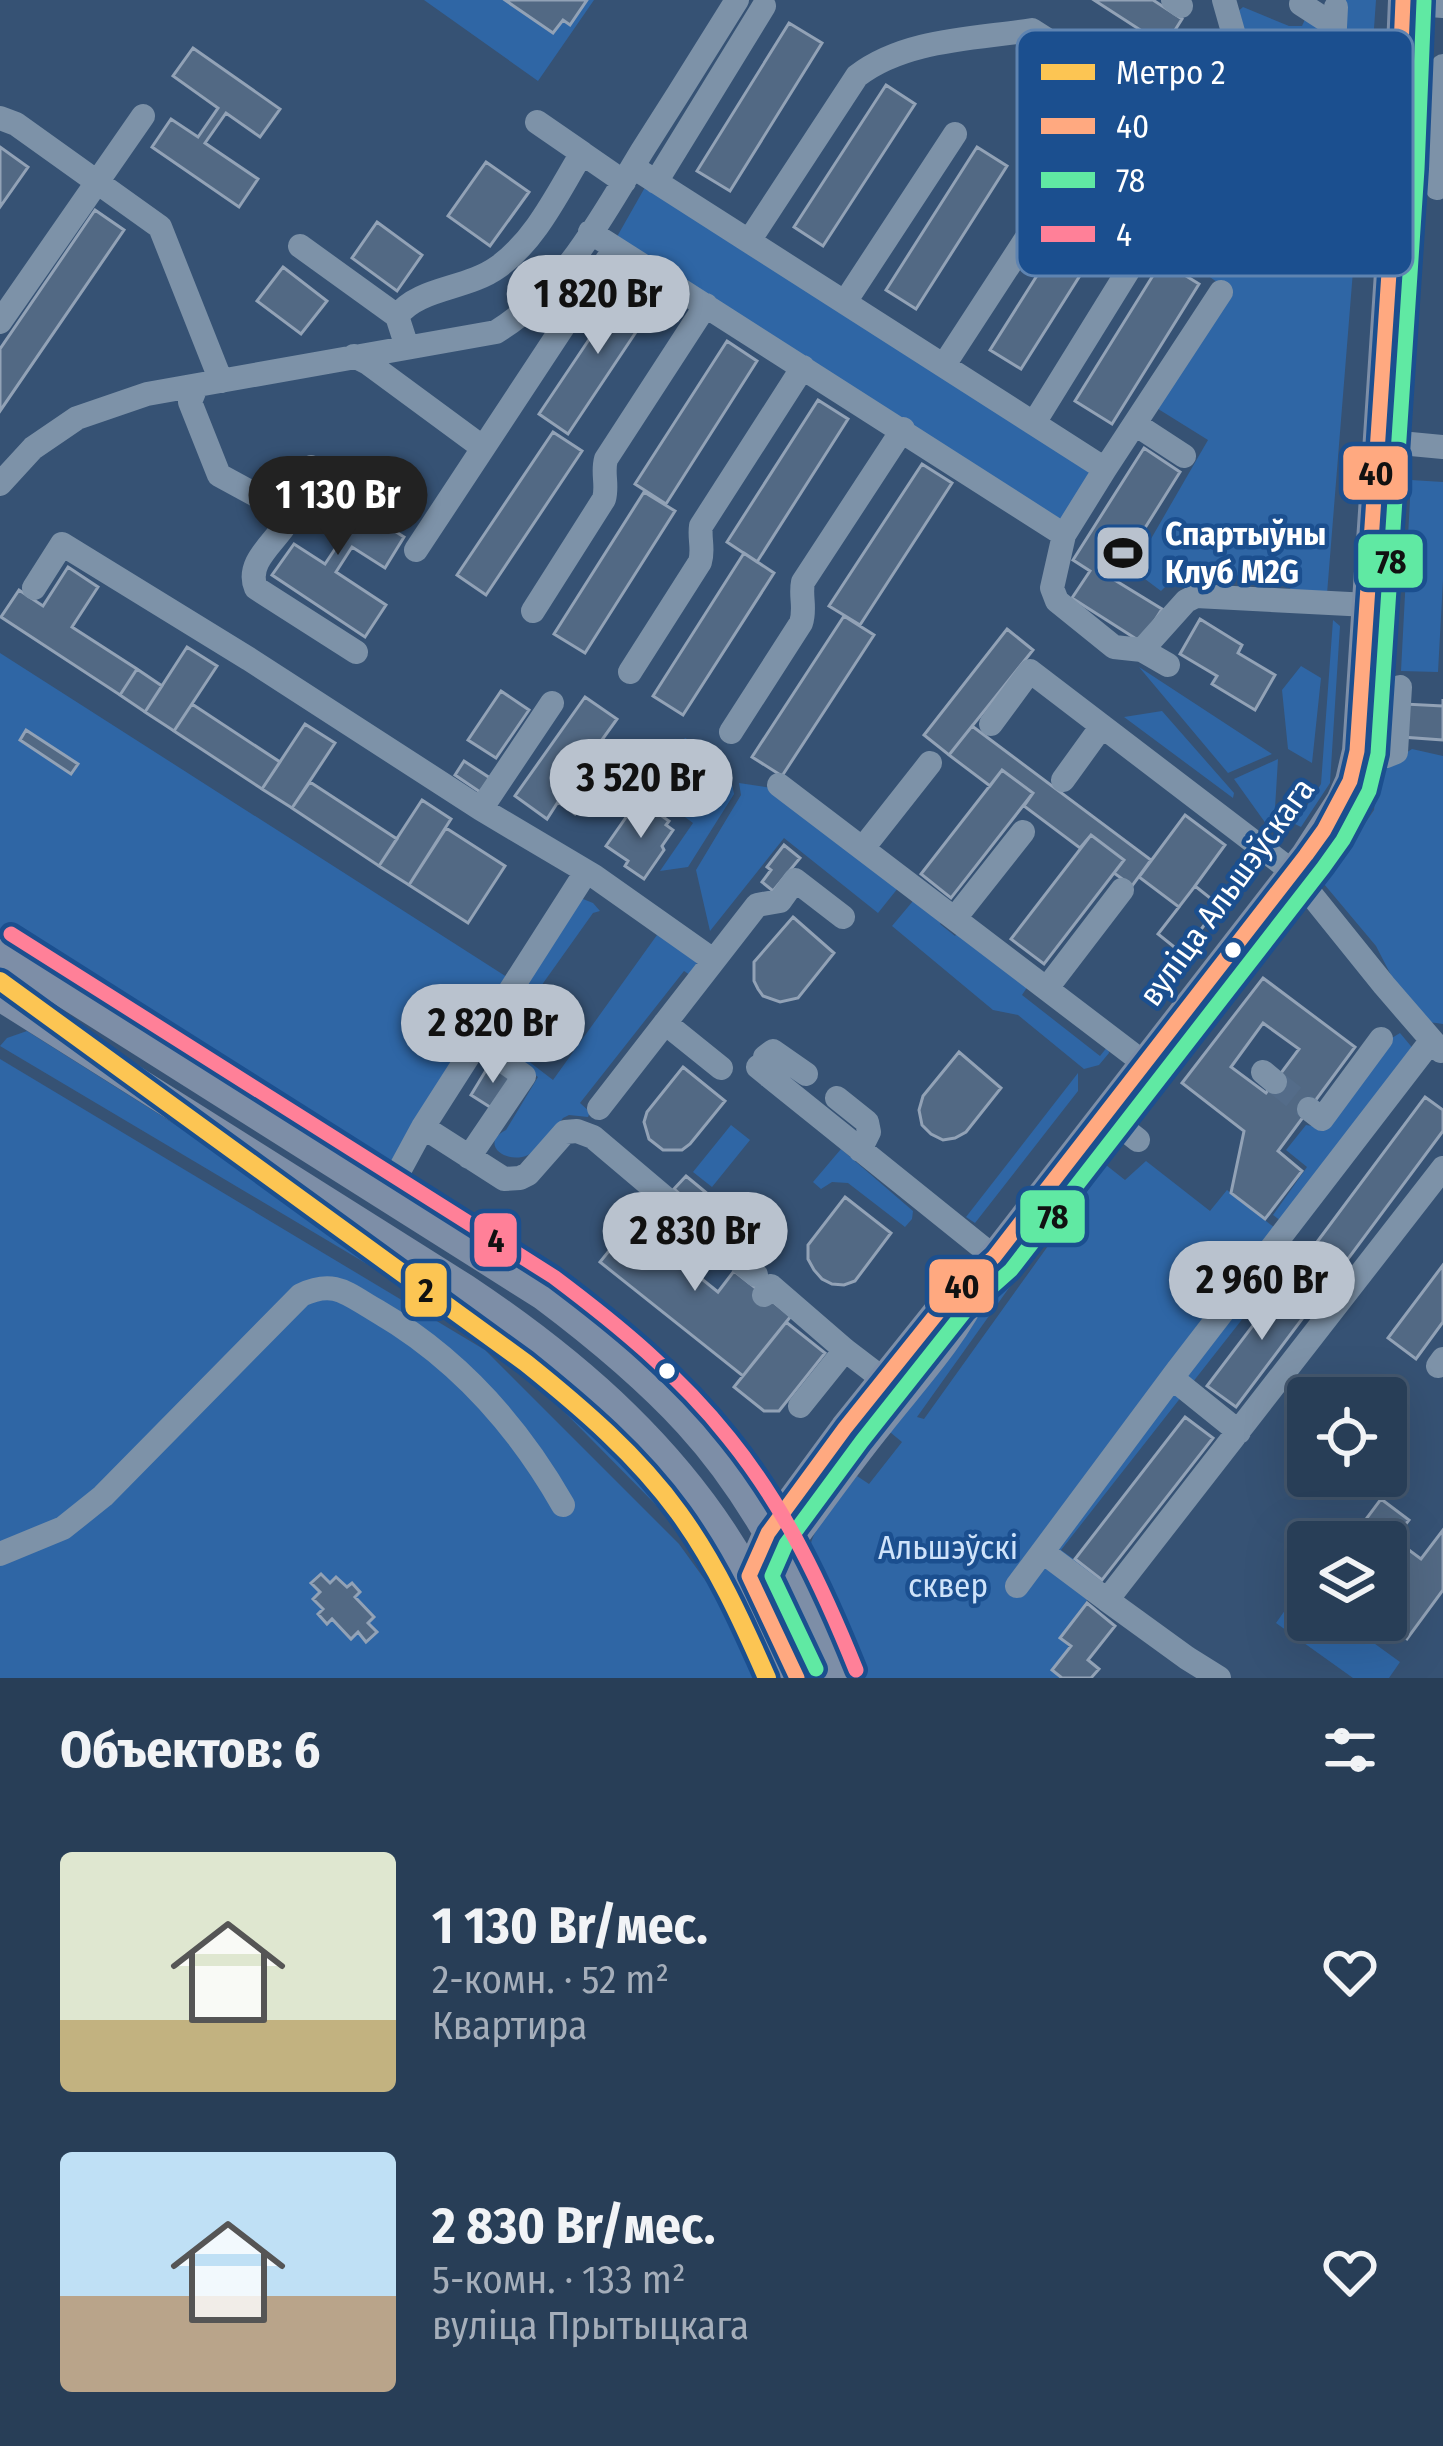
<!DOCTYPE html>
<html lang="ru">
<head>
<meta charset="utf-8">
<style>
  body { margin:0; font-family:"Fira Sans Condensed",sans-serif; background:#30455d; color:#f1f3f6; height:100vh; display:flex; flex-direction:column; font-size:45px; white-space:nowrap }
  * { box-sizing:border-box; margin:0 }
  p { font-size:39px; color:#a5aeba }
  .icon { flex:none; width:66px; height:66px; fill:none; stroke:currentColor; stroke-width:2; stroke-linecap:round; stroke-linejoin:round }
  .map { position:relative; height:1678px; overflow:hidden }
  .side { display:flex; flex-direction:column; background:#283e57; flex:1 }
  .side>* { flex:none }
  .tools { position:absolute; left:1287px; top:1377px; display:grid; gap:24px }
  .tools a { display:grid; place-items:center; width:120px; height:120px; border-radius:12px; background:#283e57; box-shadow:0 12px 48px #0002,0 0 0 3px #44576d; font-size:60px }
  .price { position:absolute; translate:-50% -102px; padding:0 27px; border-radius:42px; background:#b9c2ce; color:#111; font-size:39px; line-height:78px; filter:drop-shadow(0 3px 6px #0008) }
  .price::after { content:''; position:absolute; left:50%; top:72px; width:36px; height:27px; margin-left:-18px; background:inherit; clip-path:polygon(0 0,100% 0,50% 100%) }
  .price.current { background:#222; color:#fff }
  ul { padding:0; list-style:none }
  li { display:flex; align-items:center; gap:36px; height:300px; padding:0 60px }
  li span { display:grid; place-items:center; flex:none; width:336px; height:240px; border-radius:12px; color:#555 }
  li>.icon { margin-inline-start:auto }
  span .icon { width:144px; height:144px; fill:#fffc; stroke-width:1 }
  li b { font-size:51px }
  h2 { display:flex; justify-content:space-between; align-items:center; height:144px; padding:0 60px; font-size:51px }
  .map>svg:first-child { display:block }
</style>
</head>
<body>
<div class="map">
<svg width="1443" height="1678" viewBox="0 0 1443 1678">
  <rect width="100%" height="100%" fill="#365274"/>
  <path fill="#2f66a5" d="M 424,0 L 594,0 L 538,81 Z
    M 1343,0 L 1376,0 L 1367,127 L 1341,124 L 1344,99 L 1356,97 L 1355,75 L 1340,73 Z
    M 1243,7 L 1289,26 L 1302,26 L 1307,15 L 1328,32 L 1326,84 L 1313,83 L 1310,58 L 1281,56 L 1278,142 L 1325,148 L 1321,167 L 1289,169 L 1274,156 L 1235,14 Z
    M 648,182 L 1096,466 L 1062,525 L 614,242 Z
    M 1258,182 L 1360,184 L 1327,594 L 1290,592 L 1291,579 L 1231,575 L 1229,584 L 1173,579 L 1161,591 L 1133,570 L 1208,440 L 1155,407 L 1231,292 L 1200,270 Z
    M 1411,480 L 1443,482 L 1443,580 L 1438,672 L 1401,671 Z
    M 1333,620 L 1340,626 L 1330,783 L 1301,827 L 1295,824 L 1321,784 Z
    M 0,653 L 510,979 L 385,1174 L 379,1175 L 0,934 Z
    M 1301,666 L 1321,678 L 1312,763 L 1288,749 L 1282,690 Z
    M 1139,667 L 1272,754 L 1228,773 Z
    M 1162,711 L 1234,793 L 1233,798 L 1124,717 Z
    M 685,738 L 719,755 L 629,809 Z
    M 1412,749 L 1443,756 L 1443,1024 L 1429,1022 L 1392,977 L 1376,946 L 1324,884 L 1374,810 L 1378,771 Z
    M 1278,759 L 1274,825 L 1269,828 L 1234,779 Z
    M 739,783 L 778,789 L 902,883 L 878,913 L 784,838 L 710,931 L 696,870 L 741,795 Z
    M 732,784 L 734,794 L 688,867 L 660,871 L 693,823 L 658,797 Z
    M 918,895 L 945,917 L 940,924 L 955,936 L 960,930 L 1030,983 L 1022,995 L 1100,1056 L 1108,1046 L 1109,1053 L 1099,1065 L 1084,1069 L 1018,1015 L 993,1010 L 892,926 Z
    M 583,899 L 593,903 L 600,911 L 593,913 L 502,1041 L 553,1080 L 657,935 L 695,957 L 698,968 L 690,975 L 684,971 L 580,1103 L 590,1112 L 588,1117 L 569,1115 L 563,1118 C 554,1130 542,1148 528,1155 C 507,1165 478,1144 506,1130 L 538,1077 L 501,1049 L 496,1044 L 494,1035 L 578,900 Z
    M 1278,910 L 1285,916 L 1149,1094 L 1142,1090 Z
    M 27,1031 L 491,1324 L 553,1368 L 619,1431 L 679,1509 L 667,1516 L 516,1363 L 463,1321 L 0,1046 L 7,1038 Z
    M 1400,1033 L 1415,1051 L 1285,1224 L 1273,1215 L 1307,1167 L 1286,1150 L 1306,1125 L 1325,1128 L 1387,1041 Z
    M 0,1059 L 485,1350 L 679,1544 L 734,1620 L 760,1678 L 0,1678 Z
    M 1078,1073 L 1078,1091 L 975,1223 L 966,1217 Z
    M 731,1125 L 750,1140 L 712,1187 L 693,1172 Z
    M 841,1149 L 913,1211 L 912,1219 L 905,1227 L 848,1183 L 832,1182 L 821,1189 L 813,1182 Z
    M 1090,1154 L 1100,1160 L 917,1417 L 924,1419 L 1106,1165 L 1125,1180 L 1146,1161 L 1210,1211 L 1227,1190 L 1299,1247 L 1061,1550 L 1102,1580 L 1060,1637 L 1069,1647 L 1052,1670 L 1062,1678 L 858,1678 C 845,1643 797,1574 813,1537 C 822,1515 843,1495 857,1476 L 869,1484 L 902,1442 L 885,1428 Z
    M 1300,1589 L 1308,1595 L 1308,1620 L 1342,1620 L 1400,1662 L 1389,1678 L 1353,1678 L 1276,1623 Z"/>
  <path fill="#526984" stroke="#92a2b6" stroke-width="3" fill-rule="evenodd" d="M 505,0 L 587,0 L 570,25 L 563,20 L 553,33 Z
    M 1094,0 L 1153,0 L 1182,19 L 1165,46 Z
    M 789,23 L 822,43 L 730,191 L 697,171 Z
    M 193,48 L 280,109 L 260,137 L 226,113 L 205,143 L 258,179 L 239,207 L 152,147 L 171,119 L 198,137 L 218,108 L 173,76 Z
    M 886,85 L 915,104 L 823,246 L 794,227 Z
    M 0,147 L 28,167 L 0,207 Z
    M 977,147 L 1007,166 L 916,309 L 886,290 Z
    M 486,162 L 529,192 L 490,246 L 448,216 Z
    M 1079,209 L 1110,228 L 1021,369 L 990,350 Z
    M 95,210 L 124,230 L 0,411 L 0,349 Z
    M 377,222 L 422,255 L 397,291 L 352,258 Z
    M 1162,261 L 1199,284 L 1112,424 L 1075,401 Z
    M 283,267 L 327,301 L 301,334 L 257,301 Z
    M 629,280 L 658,299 L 568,434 L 539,414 Z
    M 727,341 L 757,361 L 666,504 L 635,484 Z
    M 818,400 L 848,419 L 757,562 L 727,542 Z
    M 553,432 L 582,451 L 486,595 L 457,575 Z
    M 1144,448 L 1180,472 L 1113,579 L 1162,609 L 1141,642 L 1072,598 L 1090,571 L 1073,560 Z
    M 922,464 L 952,483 L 860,625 L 829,606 Z
    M 311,478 L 404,537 L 385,568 L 352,547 L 336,572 L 386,605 L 365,637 L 272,575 L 294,544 L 325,564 L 341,540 L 292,508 Z
    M 644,492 L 675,511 L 585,653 L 554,634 Z
    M 744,553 L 774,573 L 683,715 L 653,696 Z
    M 68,567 L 98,587 L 72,627 L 137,669 L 120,695 L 1,617 L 19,590 L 43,606 Z
    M 844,616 L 874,635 L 782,776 L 752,757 Z
    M 1200,619 L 1242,645 L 1238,653 L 1275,675 L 1255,710 L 1212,684 L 1217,676 L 1180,654 Z
    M 1007,629 L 1033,650 L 949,755 L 924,735 Z
    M 187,647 L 217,666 L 174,731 L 145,712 Z
    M 137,669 L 162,686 L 145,712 L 120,695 Z
    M 501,691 L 529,710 L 496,758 L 468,740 Z
    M 585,697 L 617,719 L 599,744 L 616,756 L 575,814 L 558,802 L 547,819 L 515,796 Z
    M 1443,699 L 1443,740 L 1402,737 L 1405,704 L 1443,706 Z
    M 192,704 L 280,762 L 262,789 L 174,731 Z
    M 305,724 L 335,743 L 292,808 L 262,789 Z
    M 972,726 L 1151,860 L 1132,886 L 1114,873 L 1124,860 L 1091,835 L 1080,848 L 1024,806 L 1033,793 L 1002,770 L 990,786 L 949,755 Z
    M 26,730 L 78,764 L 71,774 L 20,740 Z
    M 464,761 L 490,778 L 480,792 L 455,775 Z
    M 1002,770 L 1033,793 L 951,898 L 921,874 Z
    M 310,782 L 397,839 L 379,866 L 292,808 Z
    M 422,800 L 451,819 L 409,885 L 379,866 Z
    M 646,805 L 669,821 L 666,825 L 673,830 L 662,846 L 664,850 L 644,879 L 625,866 L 628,861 L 606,846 L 627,816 L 635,822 Z
    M 1185,815 L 1225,845 L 1195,886 L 1219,905 L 1183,954 L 1158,934 L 1179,907 L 1139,877 Z
    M 446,828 L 505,866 L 468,923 L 409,885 Z
    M 1091,835 L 1124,860 L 1044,964 L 1011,939 Z
    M 784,845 L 800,858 L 773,891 L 762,882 L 771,870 L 767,867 Z
    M 1195,886 L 1219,905 L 1183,954 L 1158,934 Z
    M 793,917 L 834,953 L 798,998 L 780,1002 L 763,996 L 758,989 L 754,981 L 754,962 Z
    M 1263,978 L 1355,1047 L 1278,1151 L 1302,1171 L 1265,1219 L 1231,1193 L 1244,1131 L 1182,1083 ZM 1263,1023 L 1299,1049 L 1266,1093 L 1231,1067 Z
    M 959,1052 L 1001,1088 L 966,1132 L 955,1138 L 943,1140 L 931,1134 L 922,1125 L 919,1110 L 923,1096 Z
    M 491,1062 L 515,1077 L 493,1109 L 471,1095 Z
    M 683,1067 L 725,1101 L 690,1144 L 682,1150 L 663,1150 L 649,1139 L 644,1122 L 647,1112 Z
    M 1425,1097 L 1443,1110 L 1443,1131 L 1345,1263 L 1317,1242 Z
    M 686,1176 L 709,1195 L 697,1209 L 674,1189 Z
    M 845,1197 L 891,1233 L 855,1281 L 844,1285 L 832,1284 L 822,1279 L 814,1270 L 808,1259 L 808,1245 Z
    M 646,1205 L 682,1233 L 667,1251 L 718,1292 L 734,1271 L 791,1316 L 743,1376 L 600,1262 Z
    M 1443,1265 L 1443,1322 L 1416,1359 L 1388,1338 Z
    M 1289,1278 L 1317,1299 L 1236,1407 L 1207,1386 Z
    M 786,1322 L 825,1353 L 779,1411 L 764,1411 L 734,1387 Z
    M 1185,1417 L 1213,1438 L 1102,1580 L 1075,1559 Z
    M 1381,1499 L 1409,1520 L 1394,1539 L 1421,1559 L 1443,1530 L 1443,1590 L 1407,1639 L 1382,1620 L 1386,1620 L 1386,1607 L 1408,1577 L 1386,1560 L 1386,1542 L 1349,1542 Z
    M 321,1574 L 330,1583 L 336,1577 L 347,1587 L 352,1583 L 360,1592 L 355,1597 L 374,1617 L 368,1623 L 377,1632 L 366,1642 L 358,1632 L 351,1639 L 332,1619 L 327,1624 L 318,1614 L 323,1609 L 313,1599 L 320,1592 L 311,1583 Z
    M 1087,1603 L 1115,1626 L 1088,1660 L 1099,1669 L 1091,1678 L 1062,1678 L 1052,1670 L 1071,1646 L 1060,1638 Z"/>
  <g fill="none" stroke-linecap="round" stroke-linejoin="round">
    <path stroke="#546c89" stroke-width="24" stroke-dasharray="24 12" stroke-linecap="butt" d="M 1275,1082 L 1309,1109"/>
    <path stroke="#7d92a8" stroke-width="24" d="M 1173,0 L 1181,6
      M 1224,0 L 1274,176
      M 1403,3 L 1443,6
      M 1301,4 L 1335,26
      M 1296,63 L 1294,92 L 1333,94
      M 0,118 L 16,124 L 160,227 L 221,381
      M 537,122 L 582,153
      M 633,167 L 1105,469 L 1064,535 L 1052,588 L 1057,601 L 1114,647 L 1142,650 L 1186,601 L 1196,596 L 1368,605
      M 1336,172 L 1330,127 L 1336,7
      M 656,182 L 764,6
      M 1437,188 L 1443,66
      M 590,232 L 1064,535
      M 749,241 L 857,76 C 905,39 975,39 1032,30 L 1258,174 L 1274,176 L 1396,168
      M 300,246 L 397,316
      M 845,302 L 955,134
      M 0,322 L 143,116
      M 407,347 L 397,316 C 419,287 466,290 498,267 C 536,240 558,192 582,153 L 624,182
      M 354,356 L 368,363 L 482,447
      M 944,365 L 1056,193
      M 196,387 L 190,402 L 219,475 L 263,499 L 279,480 L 311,467
      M 1034,423 L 1141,250
      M 1135,424 L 1184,456
      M 1379,441 L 1443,447
      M 1105,469 L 1221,292
      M 0,484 L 33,448 L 77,418 L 147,394 L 496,332 C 563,291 602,217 642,151 C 674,101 706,50 737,0
      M 263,499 L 280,514 L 283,528 C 270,546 246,565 256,588 L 356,652
      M 416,550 L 615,248
      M 34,588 L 62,544 L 249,659 L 481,809 L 594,876 L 713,960
      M 533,611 L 604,499 C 608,485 602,473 606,459 L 706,305
      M 1142,650 L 1168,665
      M 630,672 L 700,562 C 704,549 699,539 701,526 L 803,367
      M 991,724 L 1030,671 L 1293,872 L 1384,985 L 1441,1051
      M 731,732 L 801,623 C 806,608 800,596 803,582 L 903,429
      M 1357,751 L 1386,756 L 1396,752 L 1400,687
      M 1063,780 L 1102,726
      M 779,785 L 1144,1063
      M 481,809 L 552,703
      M 863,848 L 930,763
      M 955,918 L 1023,832
      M 1047,988 L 1122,890
      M 665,1023 L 721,1068
      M 758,1067 L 994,1257
      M 1263,1072 L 1275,1082
      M 769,1076 L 764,1065 L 765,1057 L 773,1051 L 806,1074
      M 837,1098 L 867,1122 L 869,1132 L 860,1150
      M 599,1108 L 757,905 L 780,901 L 795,880 L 843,917
      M 1309,1109 L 1322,1119 L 1381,1039
      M 1105,1114 L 1138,1140
      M 423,1127 L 504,1179 L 520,1178 L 528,1174 L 565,1132 L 577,1131 L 593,1137 L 756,1275
      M 469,1157 L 524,1076 L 478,1043
      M 385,1197 L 423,1127 L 586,872
      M 764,1295 L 771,1286 L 845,1350 L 883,1379
      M 1438,1366 L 1443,1359
      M 1172,1378 L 1239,1432
      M 800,1406 L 845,1350
      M 1043,1552 L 1107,1600
      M 0,1554 L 63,1528 L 103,1496 L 301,1295 C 335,1279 347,1294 377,1311 C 456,1357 518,1426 563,1505
      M 1017,1586 L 1177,1371 L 1431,1041
      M 1219,1678 L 1187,1658 L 1107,1600 L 1443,1168"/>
    <path stroke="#7d8ea7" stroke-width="30" d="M 0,952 L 543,1295 C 595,1334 645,1375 689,1423 C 755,1495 802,1588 837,1678
      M 0,996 L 465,1289 C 579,1365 682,1455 749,1577 C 767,1610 782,1644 797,1678
      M 768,1563 L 780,1555 C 813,1511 845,1465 880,1422 C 914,1379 954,1336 977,1287
      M 749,1576 L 768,1533 L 845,1428 L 950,1297 L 994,1257 L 1306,855 L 1341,801 L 1350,781 L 1357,751 L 1396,168 L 1403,0"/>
    <g stroke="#1b4f8f" stroke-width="24">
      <path id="bus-1" d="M 797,1678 L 749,1576 L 768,1533 L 845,1428 L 950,1297 L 994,1257 L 1306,855 L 1324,830 L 1350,781 L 1357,751 L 1396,168 L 1403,0"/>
    </g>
    <g stroke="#1b4f8f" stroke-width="24">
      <path id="bus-2" d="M 816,1669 L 772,1576 L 786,1544 L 862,1441 L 965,1311 L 1011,1270 L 1323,868 L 1343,840 L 1369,791 L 1378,754 L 1417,169 L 1424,1"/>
    </g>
    <g stroke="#1b4f8f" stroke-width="24">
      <path id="bus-3" d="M 11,934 L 554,1277 C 618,1325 680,1376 729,1438 C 785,1507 823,1588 856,1670"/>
    </g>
    <use href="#bus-1" stroke="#ffa980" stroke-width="15"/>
    <use href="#bus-2" stroke="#60e9a3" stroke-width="15"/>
    <use href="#bus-3" stroke="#ff8098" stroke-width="15"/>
    <g stroke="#1b4f8f" stroke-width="27">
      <path id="metro-1" d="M 0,981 L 526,1363 C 582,1408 637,1455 679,1513 C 716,1564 742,1621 767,1678"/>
    </g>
    <use href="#metro-1" stroke="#fcc553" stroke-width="18"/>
  </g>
  <defs>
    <g id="stadium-square" transform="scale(3)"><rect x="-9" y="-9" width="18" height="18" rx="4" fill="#b9c2ce" stroke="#1b4f8f"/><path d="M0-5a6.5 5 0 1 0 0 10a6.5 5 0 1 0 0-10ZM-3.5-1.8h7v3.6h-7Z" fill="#111"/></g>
  </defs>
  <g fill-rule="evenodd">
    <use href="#stadium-square" x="1123" y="553"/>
  </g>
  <g fill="#fff" stroke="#1b4f8f" stroke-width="4.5">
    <circle cx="1233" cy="950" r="10"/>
    <circle cx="667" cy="1371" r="10"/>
  </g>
  <g text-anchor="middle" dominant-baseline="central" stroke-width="9" stroke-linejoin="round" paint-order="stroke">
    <g font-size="33" font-weight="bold" fill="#fff" stroke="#1b4f8f" text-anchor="start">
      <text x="1165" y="534">Спартыўны<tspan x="1165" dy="38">Клуб M2G</tspan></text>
    </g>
    <g font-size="33" fill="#fff" stroke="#1b4f8f">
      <text transform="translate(1227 892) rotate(-54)">вуліца Альшэўскага</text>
    </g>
    <g font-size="33" fill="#cfe3fa" stroke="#1b4f8f">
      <text x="948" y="1548">Альшэўскі<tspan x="948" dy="38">сквер</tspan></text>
    </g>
  </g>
  <rect x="1017" y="30" width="396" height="246" rx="18" fill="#1b4f8f" stroke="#5f84b1" stroke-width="3"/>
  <rect x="1041" y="64" width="54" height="16" fill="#fcc553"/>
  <rect x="1041" y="118" width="54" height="16" fill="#ffa980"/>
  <rect x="1041" y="172" width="54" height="16" fill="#60e9a3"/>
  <rect x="1041" y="226" width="54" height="16" fill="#ff8098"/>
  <g font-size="33" fill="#fff">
    <text x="1116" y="84">Метро 2</text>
    <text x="1116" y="138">40</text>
    <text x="1116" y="192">78</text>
    <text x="1116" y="246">4</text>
  </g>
  <g stroke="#1b4f8f" stroke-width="4.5">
    <rect x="1341" y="444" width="69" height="58" rx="12" fill="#ffa980"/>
    <rect x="1356" y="532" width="69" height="58" rx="12" fill="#60e9a3"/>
    <rect x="1018" y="1188" width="69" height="57" rx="12" fill="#60e9a3"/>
    <rect x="472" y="1211" width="47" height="58" rx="12" fill="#ff8098"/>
    <rect x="927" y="1257" width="69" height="58" rx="12" fill="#ffa980"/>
    <rect x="403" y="1261" width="46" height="58" rx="12" fill="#fcc553"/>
  </g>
  <g font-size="33" text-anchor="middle" font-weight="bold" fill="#111">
    <text x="1376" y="485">40</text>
    <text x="1391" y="573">78</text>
    <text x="1053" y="1228">78</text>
    <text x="496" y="1252">4</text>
    <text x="962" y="1298">40</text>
    <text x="426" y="1302">2</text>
  </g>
</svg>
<div class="tools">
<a><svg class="icon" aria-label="locate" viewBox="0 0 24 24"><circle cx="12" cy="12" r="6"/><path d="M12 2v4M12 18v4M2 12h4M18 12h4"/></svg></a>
<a><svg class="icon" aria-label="layers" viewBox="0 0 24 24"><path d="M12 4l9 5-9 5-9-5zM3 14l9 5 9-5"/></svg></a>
</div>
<b class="price" style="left:598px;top:357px">1 820 Br</b>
<b class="price current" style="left:338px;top:558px">1 130 Br</b>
<b class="price" style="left:641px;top:841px">3 520 Br</b>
<b class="price" style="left:493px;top:1086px">2 820 Br</b>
<b class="price" style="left:695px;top:1294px">2 830 Br</b>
<b class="price" style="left:1262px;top:1343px">2 960 Br</b>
</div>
<section class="side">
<h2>Объектов: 6<svg class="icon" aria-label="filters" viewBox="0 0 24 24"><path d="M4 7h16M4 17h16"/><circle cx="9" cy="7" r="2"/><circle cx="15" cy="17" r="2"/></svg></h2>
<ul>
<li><span style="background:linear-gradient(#dfe7d0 70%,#c2b280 0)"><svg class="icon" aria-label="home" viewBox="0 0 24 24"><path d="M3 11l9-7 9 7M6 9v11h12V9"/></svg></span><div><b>1 130 Br/мес.</b><p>2-комн. · 52 m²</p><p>Квартира</p></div><svg class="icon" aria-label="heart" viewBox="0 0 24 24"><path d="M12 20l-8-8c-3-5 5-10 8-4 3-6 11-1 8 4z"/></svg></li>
<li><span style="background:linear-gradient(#bfe0f5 60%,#b9a48a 0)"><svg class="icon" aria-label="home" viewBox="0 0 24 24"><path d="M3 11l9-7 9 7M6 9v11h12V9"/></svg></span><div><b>2 830 Br/мес.</b><p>5-комн. · 133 m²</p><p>вуліца Прытыцкага</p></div><svg class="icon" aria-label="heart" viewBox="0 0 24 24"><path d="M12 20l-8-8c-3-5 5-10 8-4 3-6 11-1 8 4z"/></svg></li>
</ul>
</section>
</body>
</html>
